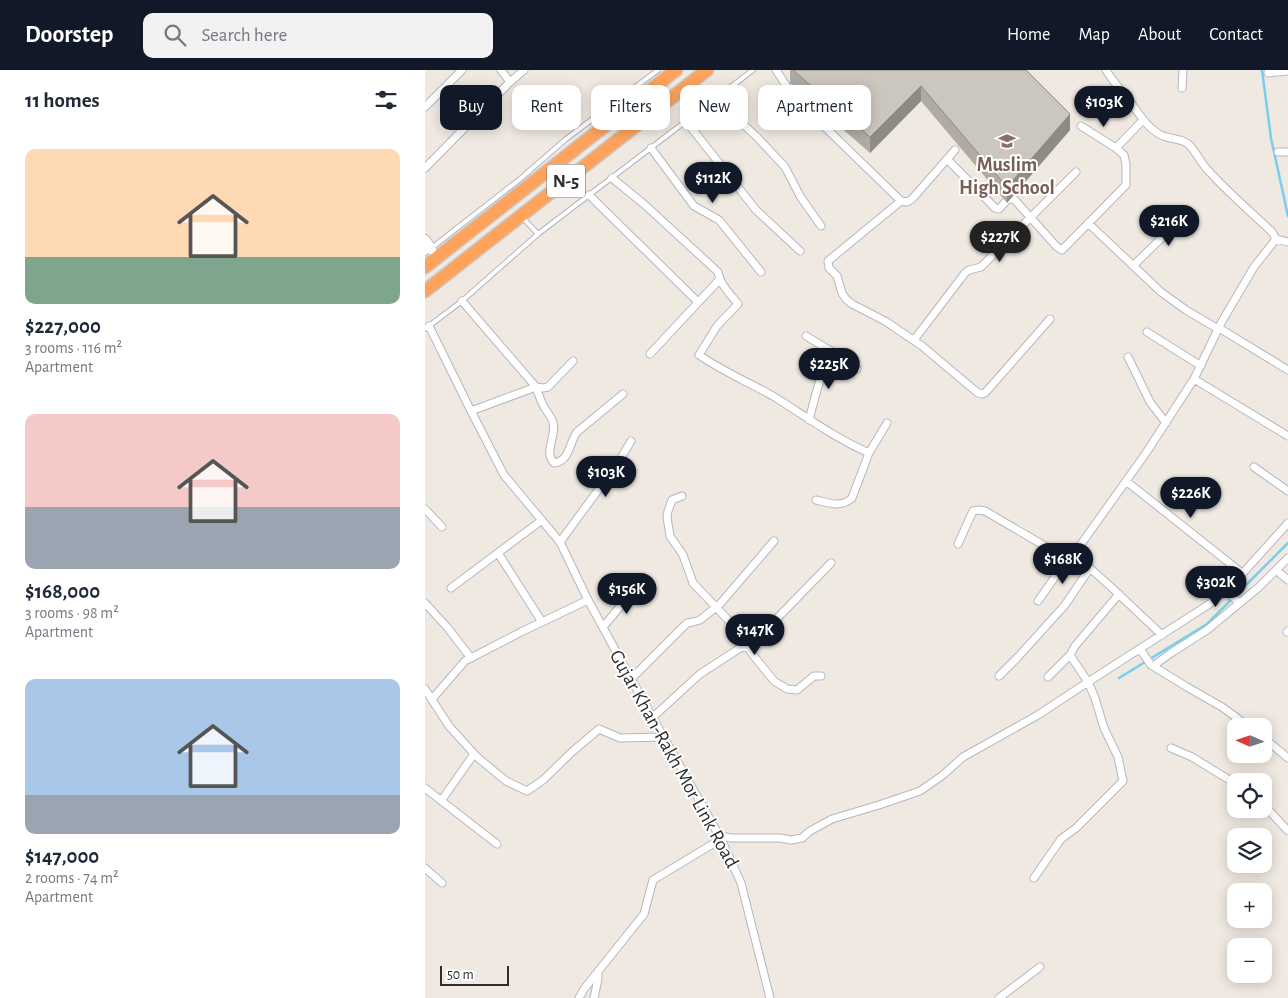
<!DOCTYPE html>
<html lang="en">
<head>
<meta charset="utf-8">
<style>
  body { margin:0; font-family:"Alegreya Sans",sans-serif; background:#f2f2f3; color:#1f2937; height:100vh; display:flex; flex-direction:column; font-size:19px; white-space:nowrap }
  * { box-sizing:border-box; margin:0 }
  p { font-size:16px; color:#747a83 }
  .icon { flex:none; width:28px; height:28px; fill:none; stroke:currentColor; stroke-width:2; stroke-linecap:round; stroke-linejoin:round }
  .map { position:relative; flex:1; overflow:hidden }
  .side { display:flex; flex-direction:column; background:#fff; width:425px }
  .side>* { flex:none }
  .banner { position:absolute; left:15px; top:15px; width:475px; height:45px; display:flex; gap:10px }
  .needle { width:32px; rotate:273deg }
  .tools { position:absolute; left:802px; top:648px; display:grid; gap:10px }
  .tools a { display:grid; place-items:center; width:45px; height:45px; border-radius:10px; background:#fff; box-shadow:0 2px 12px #0003; font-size:25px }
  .scale { position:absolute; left:15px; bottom:12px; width:69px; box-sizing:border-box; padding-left:5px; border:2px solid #2e2e2e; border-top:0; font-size:14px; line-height:18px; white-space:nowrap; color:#2e2e2e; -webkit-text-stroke:4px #fff; paint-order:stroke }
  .price { position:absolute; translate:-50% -42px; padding:0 11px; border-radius:18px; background:#111827; color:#fff; font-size:16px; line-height:32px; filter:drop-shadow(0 1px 2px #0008) }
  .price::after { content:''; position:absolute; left:50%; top:30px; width:15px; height:11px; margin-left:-8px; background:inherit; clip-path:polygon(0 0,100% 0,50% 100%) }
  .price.on { background:#222; color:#fff }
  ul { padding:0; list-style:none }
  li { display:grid; align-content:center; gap:10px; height:265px; padding:0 25px }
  li span { display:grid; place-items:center; height:155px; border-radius:10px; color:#555 }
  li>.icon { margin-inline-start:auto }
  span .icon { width:90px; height:90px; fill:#fffc; stroke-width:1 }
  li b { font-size:21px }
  h2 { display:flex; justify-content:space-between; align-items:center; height:60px; padding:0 25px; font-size:21px }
  .tag { padding:0 18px; border-radius:10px; background:#fff; box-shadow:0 2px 12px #0003; font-size:18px; line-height:45px }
  .tag.on { background:#111827; color:#fff }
  header { display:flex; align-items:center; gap:30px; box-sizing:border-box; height:70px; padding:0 25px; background:#111827; color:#fff }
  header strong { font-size:24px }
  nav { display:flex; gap:28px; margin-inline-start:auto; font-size:18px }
  .search { width:350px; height:45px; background:#f2f2f3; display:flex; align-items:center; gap:12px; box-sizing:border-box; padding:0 18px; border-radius:10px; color:#747a83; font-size:19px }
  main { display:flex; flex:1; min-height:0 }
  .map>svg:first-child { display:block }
</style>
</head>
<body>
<header>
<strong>Doorstep</strong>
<div class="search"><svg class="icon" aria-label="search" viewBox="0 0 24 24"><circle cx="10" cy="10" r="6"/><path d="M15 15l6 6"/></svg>Search here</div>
<nav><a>Home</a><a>Map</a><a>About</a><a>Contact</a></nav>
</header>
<main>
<section class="side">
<h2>11 homes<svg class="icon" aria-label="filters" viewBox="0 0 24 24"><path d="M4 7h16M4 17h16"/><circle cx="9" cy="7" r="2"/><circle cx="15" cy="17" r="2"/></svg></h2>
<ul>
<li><span style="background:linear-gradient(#ffd9b3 70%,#7fa58c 0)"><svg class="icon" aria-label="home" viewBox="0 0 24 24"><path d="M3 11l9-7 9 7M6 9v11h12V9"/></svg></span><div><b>$227,000</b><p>3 rooms · 116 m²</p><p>Apartment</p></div></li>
<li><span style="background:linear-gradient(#f6c9c9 60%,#9aa5b1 0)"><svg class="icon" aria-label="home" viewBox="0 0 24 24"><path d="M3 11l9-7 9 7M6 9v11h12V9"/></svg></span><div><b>$168,000</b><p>3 rooms · 98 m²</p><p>Apartment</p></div></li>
<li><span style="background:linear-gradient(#a9c7e8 75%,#9aa5b1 0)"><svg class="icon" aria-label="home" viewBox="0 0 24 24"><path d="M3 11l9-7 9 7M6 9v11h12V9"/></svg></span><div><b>$147,000</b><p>2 rooms · 74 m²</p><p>Apartment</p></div></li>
</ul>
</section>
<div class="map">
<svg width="863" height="928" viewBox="0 0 863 928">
  <rect width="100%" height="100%" fill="#efe9e1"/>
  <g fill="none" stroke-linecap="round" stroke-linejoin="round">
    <path stroke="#75cff0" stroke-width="2.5" d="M 837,0 L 846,68 L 863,146
      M 694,608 L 782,554 L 863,473"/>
    <g stroke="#b4b7c1" stroke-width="6">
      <path id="lane" d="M 98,148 L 113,164
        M 0,183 L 95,109 L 141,69 L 233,0
        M 0,259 L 37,231 L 113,164 L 328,0"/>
    </g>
    <g stroke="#b4b7c1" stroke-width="9">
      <path id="street" d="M 76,0 L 85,12
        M 351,0 L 368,26 L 476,131 L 482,132 L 487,129 L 530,80
        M 843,3 L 863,1
        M 757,18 L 758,0
        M 0,37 L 37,0
        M 277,39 L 310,47 L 331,66 L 360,97 L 375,126 L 396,156
        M 261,51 L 331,140 L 375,181
        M 656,56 L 691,78
        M 226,78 L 269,136 L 294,150 L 336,202
        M 853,82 L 863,82
        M 522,89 L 570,138 L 574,139 L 583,129 L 589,129 L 632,177 L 637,180 L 701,115 L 701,94 L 699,85 L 691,78 L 718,50
        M 0,98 L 85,12 L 99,0
        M 187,108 L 220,135 L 293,202 C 295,214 305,224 313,234 L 292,256 L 274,285 C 297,301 323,312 348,326 C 380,346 410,368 444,383
        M 164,125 L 273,232
        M 476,131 L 403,191 L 404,198 L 412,206 L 417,223 L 421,229 L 427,234 L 460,251 L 497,276 L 553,323 L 557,324 L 560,323 L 625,249
        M 663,153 L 736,222 L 761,240 L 793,259
        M 851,169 L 863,172
        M 708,196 L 764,141
        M 37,231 L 111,317 L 118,318 L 123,317 L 148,291
        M 4,256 L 46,341 L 79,405 L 135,472 L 163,530 L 206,609 L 296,769 L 316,813 L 345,928
        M 794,258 L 863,300
        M 722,262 L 776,296
        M 381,266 L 411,284 L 432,299
        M 489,270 L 540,203 L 544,200 L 556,197 L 651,102
        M 225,284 L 295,209
        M 703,287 L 725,332 L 741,353
        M 769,309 L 863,366
        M 46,341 L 111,317 C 113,323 115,329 118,335 C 121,341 126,346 128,352 C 132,367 118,381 129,393 C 145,391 144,373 152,362 L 198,324
        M 384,350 L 390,327 L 396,306 L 411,284
        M 829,397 L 863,421
        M 701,411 L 817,503
        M 257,426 L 247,430 L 243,441 L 242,447 L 245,466 L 258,485 L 268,513 L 309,556 L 328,585 L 349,611 L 362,619 L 372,620 L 389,606 L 396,606
        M 391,430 C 404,433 416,438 427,428 L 444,383 L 462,353
        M 0,439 L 17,457
        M 135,472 L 193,393 L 206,371
        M 533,474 L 548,441 L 554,440 L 560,441 L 637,486 L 644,487
        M 73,483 L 117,552
        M 649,484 L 685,516 L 737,565
        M 851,500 L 863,510
        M 26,518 L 117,450
        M 801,520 L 814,533
        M 613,531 L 644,487 L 649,484 L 721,383 L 769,309 L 796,253 L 829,197 L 851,169 L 847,162 C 825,141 801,121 781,98 C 775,91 770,80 763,74 C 755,67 743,70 734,64 C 721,56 715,45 706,33 C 698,22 688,12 681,0
        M 0,533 L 22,557 L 46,588
        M 178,557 L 209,520
        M 862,562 L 863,561
        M 715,579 L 726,595 L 762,617 L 797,637 L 823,656
        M 728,596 L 746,583 L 782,560 L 834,517 L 863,488
        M 574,606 L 593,587 L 640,535 L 665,498
        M 623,607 L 645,585 L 650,576 L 694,524
        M 206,609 L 262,553 L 268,552 L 275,550 L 295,534 L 349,471
        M 0,619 L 24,656 L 52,687 L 81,711 L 102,721 L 118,710 L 148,681 L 174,659 L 195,668 L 238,667
        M 7,629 L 40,591 L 96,562 L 163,530
        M 227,648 L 275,604 L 315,578 L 325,576 L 406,493
        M 839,668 L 863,688
        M 746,678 L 767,687 L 811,714
        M 0,718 L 72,774
        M 16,731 L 49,684
        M 839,735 L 863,761
        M 295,766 L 306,768 L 355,768 L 366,770 L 377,768 L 385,761 L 407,749 L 454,735 L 495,721 L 518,705 L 538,687 L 613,645 L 663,612 L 783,535 L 808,514 L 863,453
        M 0,798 L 17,813
        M 609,808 L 636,769 L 651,758 L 698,711 L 693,687 L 679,658 L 670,628 L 663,612 L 645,585
        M 154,928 L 159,919 L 219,844 L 228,810 L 296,769
        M 169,928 L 173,909 L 173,901
        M 574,928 L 615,897"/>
    </g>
    <g stroke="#b4b7c1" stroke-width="12">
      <path id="secondary" d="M 0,170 L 6,179"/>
    </g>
    <g stroke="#c9c9c9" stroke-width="15">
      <path id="highway" d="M 0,197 L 251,0
        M 0,221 L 282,0"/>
    </g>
    <use href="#lane" stroke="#fff" stroke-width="4"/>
    <use href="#street" stroke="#fff" stroke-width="7"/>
    <use href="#secondary" stroke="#fff" stroke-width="10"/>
    <use href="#highway" stroke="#ffa35c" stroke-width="12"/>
  </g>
  <path fill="#afaba4" d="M 365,0 L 601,0 L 645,60 L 582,133 L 496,31 L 445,83 L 365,13 Z"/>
  <path fill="#8e8b86" d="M 496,16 L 496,31 L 445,83 L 445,67 Z
    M 645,44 L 645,60 L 582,133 L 582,117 Z"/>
  <path fill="#cbc7bf" stroke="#8e8b86" d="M 368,0 L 601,0 L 645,44 L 582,117 L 496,16 L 445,67 Z"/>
  <defs>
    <g id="school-bare" transform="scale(1.35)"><path d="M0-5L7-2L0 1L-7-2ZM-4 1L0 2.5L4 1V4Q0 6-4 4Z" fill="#8d6e63" stroke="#fff" stroke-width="2.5" paint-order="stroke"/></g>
  </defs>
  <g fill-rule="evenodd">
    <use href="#school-bare" x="582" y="71"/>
  </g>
  <g text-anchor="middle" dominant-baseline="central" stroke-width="4" stroke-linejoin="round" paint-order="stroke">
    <rect fill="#fff" stroke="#6d6d6d" stroke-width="1" x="122" y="94.5" width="38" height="33" rx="4"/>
    <g font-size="19" font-weight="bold" fill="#2e2e2e">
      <text x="141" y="111">N-5</text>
    </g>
    <g font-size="20" font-weight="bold" fill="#785e54" stroke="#fff">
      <text x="582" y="95">Muslim<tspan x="582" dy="23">High School</tspan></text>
    </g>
    <g font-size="20" fill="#2e2e2e" stroke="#fff">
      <text transform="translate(249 689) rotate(61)">Gujar Khan-Rakh Mor Link Road</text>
    </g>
  </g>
</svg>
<div class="tools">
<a><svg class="needle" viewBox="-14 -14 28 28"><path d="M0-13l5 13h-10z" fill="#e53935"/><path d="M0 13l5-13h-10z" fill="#747a83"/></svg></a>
<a><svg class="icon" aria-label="locate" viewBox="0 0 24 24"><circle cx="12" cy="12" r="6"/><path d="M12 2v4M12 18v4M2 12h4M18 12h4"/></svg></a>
<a><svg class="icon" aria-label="layers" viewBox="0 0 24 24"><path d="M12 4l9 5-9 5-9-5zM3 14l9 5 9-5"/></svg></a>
<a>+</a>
<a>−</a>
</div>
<div class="scale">50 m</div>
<b class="price" style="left:679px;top:58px">$103K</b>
<b class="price" style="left:288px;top:134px">$112K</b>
<b class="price" style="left:744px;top:177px">$216K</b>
<b class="price on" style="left:575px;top:193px">$227K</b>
<b class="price" style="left:404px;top:320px">$225K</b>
<b class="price" style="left:181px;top:428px">$103K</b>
<b class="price" style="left:766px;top:449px">$226K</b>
<b class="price" style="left:638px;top:515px">$168K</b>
<b class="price" style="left:791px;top:538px">$302K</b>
<b class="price" style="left:202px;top:545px">$156K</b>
<b class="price" style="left:330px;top:586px">$147K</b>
<div class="banner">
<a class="tag on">Buy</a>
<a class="tag">Rent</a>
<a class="tag">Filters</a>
<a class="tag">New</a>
<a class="tag">Apartment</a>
</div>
</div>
</main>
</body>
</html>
